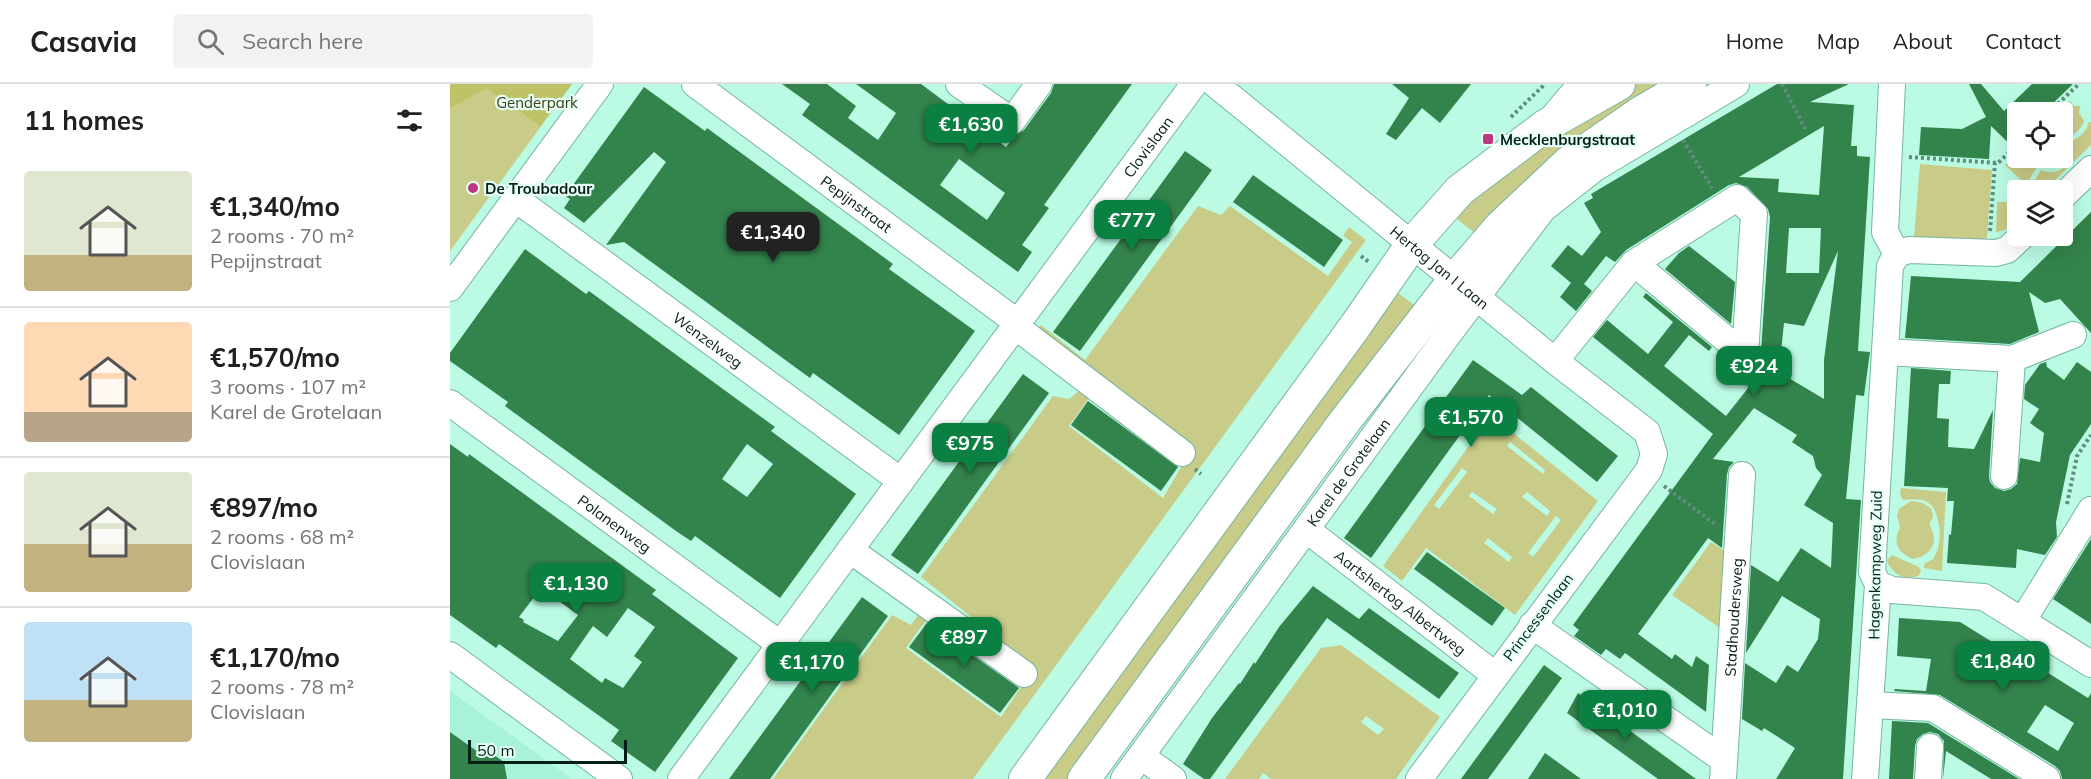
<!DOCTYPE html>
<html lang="en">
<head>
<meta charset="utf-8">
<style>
  body { margin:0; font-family:Mulish,sans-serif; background:#f2f2f2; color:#202124; height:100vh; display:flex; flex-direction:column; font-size:22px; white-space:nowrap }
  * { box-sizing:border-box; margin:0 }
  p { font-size:20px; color:#757577 }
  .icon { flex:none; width:33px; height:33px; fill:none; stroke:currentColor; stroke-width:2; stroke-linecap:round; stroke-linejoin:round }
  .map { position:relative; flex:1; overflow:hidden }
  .drawer { display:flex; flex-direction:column; background:#fff; width:450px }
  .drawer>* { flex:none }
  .controls { position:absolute; left:1557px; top:18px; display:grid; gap:12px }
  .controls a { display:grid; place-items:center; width:66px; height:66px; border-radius:6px; background:#fff; box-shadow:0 6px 24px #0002; font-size:30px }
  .scale { position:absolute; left:18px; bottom:15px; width:159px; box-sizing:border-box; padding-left:6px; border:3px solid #051f17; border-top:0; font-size:16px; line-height:21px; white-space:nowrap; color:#051f17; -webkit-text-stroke:4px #e6fff5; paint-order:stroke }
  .price { position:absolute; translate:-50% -51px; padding:0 14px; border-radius:12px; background:#0b8043; color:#fff; font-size:20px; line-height:39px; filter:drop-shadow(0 2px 3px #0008) }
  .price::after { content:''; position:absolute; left:50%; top:36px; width:18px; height:14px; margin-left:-9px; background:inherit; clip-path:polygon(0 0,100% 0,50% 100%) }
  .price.active { background:#222; color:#fff }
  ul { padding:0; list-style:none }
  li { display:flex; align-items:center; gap:18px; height:150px; padding:0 24px }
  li+li { border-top:2px solid #e0e0e0 }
  li span { display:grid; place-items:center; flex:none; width:168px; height:120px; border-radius:6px; color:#555 }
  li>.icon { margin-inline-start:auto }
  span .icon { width:72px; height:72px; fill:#fffc; stroke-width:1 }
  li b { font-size:26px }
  h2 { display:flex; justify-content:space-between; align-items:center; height:72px; padding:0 24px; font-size:26px }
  header { display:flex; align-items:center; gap:36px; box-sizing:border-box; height:84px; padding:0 30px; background:#fff; border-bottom:2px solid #e0e0e0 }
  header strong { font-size:28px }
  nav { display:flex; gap:33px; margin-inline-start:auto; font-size:21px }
  .search { width:420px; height:54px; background:#f2f2f2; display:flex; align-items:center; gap:15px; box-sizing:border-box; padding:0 21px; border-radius:6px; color:#757577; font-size:22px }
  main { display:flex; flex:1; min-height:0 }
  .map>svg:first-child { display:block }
</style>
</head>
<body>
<header>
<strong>Casavia</strong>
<div class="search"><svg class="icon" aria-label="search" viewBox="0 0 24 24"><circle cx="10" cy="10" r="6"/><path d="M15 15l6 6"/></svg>Search here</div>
<nav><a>Home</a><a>Map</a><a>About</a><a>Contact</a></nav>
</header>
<main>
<section class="drawer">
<h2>11 homes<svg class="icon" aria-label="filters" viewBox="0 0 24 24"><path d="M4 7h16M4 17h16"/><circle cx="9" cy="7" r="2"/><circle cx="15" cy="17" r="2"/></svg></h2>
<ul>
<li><span style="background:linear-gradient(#dfe7d0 70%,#c2b280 0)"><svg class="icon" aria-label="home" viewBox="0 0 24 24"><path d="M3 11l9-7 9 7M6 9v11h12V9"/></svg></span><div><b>€1,340/mo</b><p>2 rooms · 70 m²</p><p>Pepijnstraat</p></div></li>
<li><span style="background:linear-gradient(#ffd9b3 75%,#b9a48a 0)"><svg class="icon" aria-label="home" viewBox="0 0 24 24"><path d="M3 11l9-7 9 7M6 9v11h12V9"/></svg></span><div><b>€1,570/mo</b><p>3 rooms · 107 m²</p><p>Karel de Grotelaan</p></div></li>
<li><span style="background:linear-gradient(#dfe7d0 60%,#c2b280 0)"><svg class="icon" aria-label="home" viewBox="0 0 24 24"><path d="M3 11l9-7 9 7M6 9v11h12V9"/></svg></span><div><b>€897/mo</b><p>2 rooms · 68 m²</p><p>Clovislaan</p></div></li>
<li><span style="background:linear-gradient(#bfe0f5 65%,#c2b280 0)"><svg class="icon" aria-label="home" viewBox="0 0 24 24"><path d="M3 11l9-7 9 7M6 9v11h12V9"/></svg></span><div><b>€1,170/mo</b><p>2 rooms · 78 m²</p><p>Clovislaan</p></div></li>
</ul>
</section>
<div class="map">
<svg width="1641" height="695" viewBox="0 0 1641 695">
  <rect width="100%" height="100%" fill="#bbfbe4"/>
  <path fill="#a7f2d8" d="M 0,607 L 122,695 L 0,695 Z"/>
  <path fill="#c9cc88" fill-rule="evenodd" d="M 0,0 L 122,0 L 0,167 Z
    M 1186,0 L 1213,0 L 1026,150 L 1002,131 L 1137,28 Z
    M 1620,17 L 1624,22 L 1630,22 L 1629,29 L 1634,37 C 1630,47 1624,51 1613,55 C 1618,65 1618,71 1609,80 L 1596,82 L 1589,80 L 1576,101 L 1555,81 L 1567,69 L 1568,74 L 1612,74 L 1612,28 L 1609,28 Z
    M 1639,38 L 1641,38 L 1641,61 L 1595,106 L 1579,106 L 1591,86 C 1611,94 1627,77 1622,57 C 1631,52 1636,48 1639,38 Z
    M 1470,80 L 1542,86 L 1537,154 L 1529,157 L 1464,153 Z
    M 1567,115 L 1567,134 L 1555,146 L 1546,148 L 1547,118 L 1559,118 Z
    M 748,122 L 771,131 L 780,122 L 878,192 L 902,158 L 893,152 L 899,143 L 916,156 L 523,695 L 323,695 L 442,531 L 461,541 L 468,531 L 476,536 L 456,564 L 551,633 L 584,583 L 471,493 L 603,312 L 619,315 L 630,306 L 640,313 L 619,342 L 713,414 L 741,366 L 585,248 L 591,241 L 635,276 Z
    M 944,206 L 967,223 L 618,695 L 594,695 Z
    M 1041,331 L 1148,417 L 1065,531 L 976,464 L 952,497 L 933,482 ZM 1060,358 L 1095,386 L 1093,390 L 1057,362 ZM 1012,384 L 1017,388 L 989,425 L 984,421 ZM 1022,408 L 1047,425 L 1043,430 L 1019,412 ZM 1077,408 L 1100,427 L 1097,432 L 1072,413 ZM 1106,432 L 1111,436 L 1083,473 L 1078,469 ZM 1038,454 L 1062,473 L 1059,478 L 1034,459 Z
    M 1451,404 L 1496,408 L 1492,487 L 1474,484 L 1474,480 L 1483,475 C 1489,464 1491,454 1489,442 C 1485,418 1477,413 1453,416 L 1450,410 Z
    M 1461,417 C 1470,418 1482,420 1483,431 C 1483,435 1480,437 1480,440 C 1480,444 1484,449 1484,454 C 1484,467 1474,473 1463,475 C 1448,469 1442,459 1450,444 L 1447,432 L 1449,425 Z
    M 1261,458 L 1278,469 L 1273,546 L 1222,511 Z
    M 1442,471 L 1469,483 L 1471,487 L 1469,491 C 1456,498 1441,490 1437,476 Z
    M 891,561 L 990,633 L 946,695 L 821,695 L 813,689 L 809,695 L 775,695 L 871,564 ZM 916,632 L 934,645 L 928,651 L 911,638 Z"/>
  <path fill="#bfc266" d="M 0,0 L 122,0 L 90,42 L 37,4 L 0,24 Z"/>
  <path fill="#33834c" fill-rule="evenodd" d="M 332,0 L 377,0 L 406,22 L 398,34 L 428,56 L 446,29 L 406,0 L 471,0 L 556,63 L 565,51 L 574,46 L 601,9 L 604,0 L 682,0 L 594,121 L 599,124 L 572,161 L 582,168 L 568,188 L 352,31 L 360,20 ZM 509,75 L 555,109 L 537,136 L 490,101 Z
    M 942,0 L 1021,0 L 990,39 L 972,24 L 946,56 L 936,50 L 959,14 Z
    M 1327,0 L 1399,0 L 1360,18 L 1404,21 L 1401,62 L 1407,62 L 1407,72 L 1420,73 L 1408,267 L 1420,268 L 1419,275 L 1414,312 L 1406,311 L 1396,415 L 1411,416 L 1393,695 L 1326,695 L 1345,664 L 1314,644 L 1312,647 L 1292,635 L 1295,579 L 1326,599 L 1337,581 L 1348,588 L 1368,555 L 1370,535 L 1332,512 L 1296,569 L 1301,481 L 1328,498 L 1351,464 L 1381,484 L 1383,439 L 1354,421 L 1372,391 L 1366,384 L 1363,372 L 1342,358 L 1347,351 L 1304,324 L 1263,375 L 1284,378 L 1279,383 L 1277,390 L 1272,464 L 1258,454 L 1188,550 L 1222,575 L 1225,570 L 1242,583 L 1246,572 L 1259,581 L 1256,628 L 1175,569 L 1170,575 L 1156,565 L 1151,571 L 1124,552 L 1129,546 L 1123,541 L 1263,350 L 1143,253 L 1157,236 L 1198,270 L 1223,238 L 1193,213 L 1196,209 L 1262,263 L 1259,267 L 1239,251 L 1214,282 L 1276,332 L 1306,294 L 1309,297 L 1320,133 L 1318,125 L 1297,103 L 1286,99 L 1279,101 L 1176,166 L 1165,178 L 1156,172 L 1134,200 L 1142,207 L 1126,227 L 1110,213 L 1121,199 L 1101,182 L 1118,161 L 1132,172 L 1151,148 L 1134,119 L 1143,114 L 1141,110 ZM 1374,42 L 1369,111 L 1328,108 L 1329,95 L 1289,93 ZM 1339,144 L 1371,144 L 1369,189 L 1336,189 ZM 1388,167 L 1374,276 L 1374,315 L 1332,290 L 1340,272 L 1331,268 L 1334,239 L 1354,242 Z
    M 1519,0 L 1531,0 L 1554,27 L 1582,0 L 1623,0 L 1594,28 L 1568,28 L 1568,68 L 1541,42 L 1539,75 L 1469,71 L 1471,43 L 1512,45 L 1536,33 Z
    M 194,3 L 255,47 L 257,44 L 443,180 L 439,185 L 525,247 L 449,351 L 363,289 L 360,294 L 174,158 L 156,161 L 216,78 L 204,68 L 134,139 L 114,124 L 120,115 L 115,112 Z
    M 735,67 L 762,86 L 630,267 L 603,248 Z
    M 803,91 L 893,156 L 874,183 L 783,118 Z
    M 1641,128 L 1641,249 L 1610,215 L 1595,219 L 1579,208 L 1589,248 L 1560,260 L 1455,254 L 1461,192 L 1570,198 Z
    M 1239,162 L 1285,198 L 1281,240 L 1215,185 L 1229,169 Z
    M 75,165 L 136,210 L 139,207 L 325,343 L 321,347 L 406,410 L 330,514 L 245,452 L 241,457 L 226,447 L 55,322 L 58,318 L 0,277 L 0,269 ZM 297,360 L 323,380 L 297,413 L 272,395 Z
    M 1023,276 L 1072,311 L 1081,303 L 1168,372 L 1147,398 L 1039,311 L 921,474 L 894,454 Z
    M 1596,278 L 1597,283 L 1614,296 L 1627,278 L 1641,288 L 1641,340 L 1620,371 L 1606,438 L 1607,453 L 1595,471 L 1567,465 L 1566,484 L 1497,479 L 1499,450 L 1501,451 L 1504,417 L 1497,417 L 1498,404 L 1454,402 L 1461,284 L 1501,287 L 1500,300 L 1489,300 L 1487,334 L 1499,335 L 1498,363 L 1524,365 L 1543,326 L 1539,392 L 1540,398 L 1545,404 L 1554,407 L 1561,405 L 1567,400 L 1570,374 L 1590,378 L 1594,349 L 1580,339 L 1589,325 L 1574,315 L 1575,301 L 1590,280 Z
    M 573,290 L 599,309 L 468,490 L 441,471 Z
    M 638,317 L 728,383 L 711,407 L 621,341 Z
    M 0,360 L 18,373 L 19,370 L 206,506 L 202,510 L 288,574 L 205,688 L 161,657 L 169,646 L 49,560 L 46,564 L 0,531 ZM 91,504 L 128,531 L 108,557 L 73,538 L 74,536 L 69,533 ZM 178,524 L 205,543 L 184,572 L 192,578 L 173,604 L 155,594 L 152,599 L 120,575 L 143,542 L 157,553 Z
    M 1641,455 L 1641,540 L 1603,515 Z
    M 977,468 L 1055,524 L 1042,542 L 964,485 Z
    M 863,502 L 909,535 L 919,524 L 1009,589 L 989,615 L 877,534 L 760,695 L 754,695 L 733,680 L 762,634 L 789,599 L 790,600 L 804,578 L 805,580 L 829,543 Z
    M 412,513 L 438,532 L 320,695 L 279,695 Z
    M 1449,534 L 1510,538 L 1594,590 L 1595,587 L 1638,614 L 1641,609 L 1641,695 L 1612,695 L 1610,687 L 1605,682 L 1490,611 L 1444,607 L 1445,605 L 1476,607 L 1481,575 L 1447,572 ZM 1595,621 L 1624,639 L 1608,667 L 1577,648 Z
    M 477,539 L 569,604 L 550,629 L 459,563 Z
    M 1094,581 L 1112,594 L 1038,695 L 1011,695 Z
    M 1128,609 L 1216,673 L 1246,695 L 1208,695 L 1117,629 Z
    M 1442,637 L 1478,639 L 1569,695 L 1541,695 L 1496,667 L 1493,695 L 1494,657 L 1488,650 L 1480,648 L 1473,650 L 1467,655 L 1465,662 L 1463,695 L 1439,695 Z
    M 0,648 L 31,670 L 41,669 L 54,678 L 57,695 L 0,695 Z
    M 1095,669 L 1131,695 L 1078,695 Z"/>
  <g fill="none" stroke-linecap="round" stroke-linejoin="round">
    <g stroke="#76b59f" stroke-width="28">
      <g id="minor">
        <path id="s1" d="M 245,0 L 568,239"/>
        <path d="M 509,0 L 562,37 L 589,0"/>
        <path id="s2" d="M 765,0 L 1105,277 L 1197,348 L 1204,370 L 1199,386 L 969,695"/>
        <path d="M 1442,0 L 1435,148 L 1447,170"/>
        <path d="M 1104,32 L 1131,0"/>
        <path d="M 1612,113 L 1641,85"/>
        <path id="s3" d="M 66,115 L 451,397"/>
        <path d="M 1447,170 L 1459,166 L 1546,169 L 1557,166 L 1572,152"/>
        <path d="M 0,204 L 150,0"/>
        <path d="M 565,242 L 732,369"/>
        <path d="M 1435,268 L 1562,275"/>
        <path d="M 1105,277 L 1184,179 L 1295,271 L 1304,130 L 1287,114 L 1184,179"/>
        <path id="s4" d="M 0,319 L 330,560"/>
        <path d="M 1554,392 L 1562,275 L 1623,251"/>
        <path id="s5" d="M 857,446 L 1045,591"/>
        <path d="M 400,466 L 574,590"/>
        <path d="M 1428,500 L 1442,506 L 1534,513 L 1641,580"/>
        <path d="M 1573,536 L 1641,426"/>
        <path d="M 1082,541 L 1274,676"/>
        <path d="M 0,571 L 169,695"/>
        <path d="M 1420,621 L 1483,624 L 1597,695"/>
        <path d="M 691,672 L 723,695"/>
        <path id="s6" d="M 231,695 L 744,0"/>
        <path id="s7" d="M 674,695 L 1000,248 L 1093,125 L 1145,84 L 1286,0"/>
        <path id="s8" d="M 1273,695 L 1292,391"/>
        <path d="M 1415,695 L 1428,500 L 1422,488 L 1440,182 L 1447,170"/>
        <path d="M 1478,695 L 1480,663"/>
      </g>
    </g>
    <g stroke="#76b59f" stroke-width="34">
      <path id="major" d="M 575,695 L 906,241 L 962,160 L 1010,106 L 1095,42 L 1169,0
        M 634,695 L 895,337 L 1005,195 L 1050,143 L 1118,79 L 1193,27 L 1240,0"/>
    </g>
    <path stroke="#608d7e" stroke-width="4" stroke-dasharray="3 3" stroke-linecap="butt" d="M 1332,0 L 1357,48
      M 1599,28 L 1629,0
      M 1061,33 L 1095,0
      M 1233,56 L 1262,104
      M 1459,73 L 1548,79 L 1568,60
      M 1540,147 L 1545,79
      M 911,172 L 919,178
      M 745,385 L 751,390
      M 1214,402 L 1265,440
      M 1617,420 L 1627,372 L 1641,351"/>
    <use href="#minor" stroke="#fff" stroke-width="26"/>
    <use href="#major" stroke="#fff" stroke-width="32"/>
  </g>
  <g fill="#bb3880" stroke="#e6fff5" stroke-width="2">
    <rect x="1032" y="49" width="12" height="12" rx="3"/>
    <circle cx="23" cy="104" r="6"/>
  </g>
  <g text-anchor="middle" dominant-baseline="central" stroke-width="4.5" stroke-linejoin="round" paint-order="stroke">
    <g font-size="15" fill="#3c3d16" stroke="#e6fff5">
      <text x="87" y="18">Genderpark</text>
    </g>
    <g font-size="15" font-weight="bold" fill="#051f17" stroke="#e6fff5" text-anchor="start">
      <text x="1050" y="55">Mecklenburgstraat</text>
      <text x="35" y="104">De Troubadour</text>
    </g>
    <g font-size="15" fill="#051f17" stroke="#e6fff5">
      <text stroke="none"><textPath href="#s6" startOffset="786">Clovislaan</textPath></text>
      <text stroke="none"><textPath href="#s1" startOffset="201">Pepijnstraat</textPath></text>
      <text stroke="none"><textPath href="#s2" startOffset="290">Hertog Jan I Laan</textPath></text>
      <text stroke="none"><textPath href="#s3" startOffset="238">Wenzelweg</textPath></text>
      <text stroke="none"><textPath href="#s7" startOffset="380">Karel de Grotelaan</textPath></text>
      <text stroke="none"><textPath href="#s4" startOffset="204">Polanenweg</textPath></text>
      <text transform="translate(1425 481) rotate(-89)">Hagenkampweg Zuid</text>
      <text stroke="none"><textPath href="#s5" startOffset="118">Aartshertog Albertweg</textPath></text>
      <text transform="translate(1088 533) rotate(-53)">Princessenlaan</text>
      <text stroke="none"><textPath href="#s8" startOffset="162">Stadhoudersweg</textPath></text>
    </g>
  </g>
</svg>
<div class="controls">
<a><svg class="icon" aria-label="locate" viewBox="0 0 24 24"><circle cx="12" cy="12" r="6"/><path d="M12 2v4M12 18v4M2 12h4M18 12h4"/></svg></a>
<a><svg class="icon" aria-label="layers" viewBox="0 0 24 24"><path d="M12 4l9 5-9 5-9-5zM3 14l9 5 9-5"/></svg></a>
</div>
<div class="scale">50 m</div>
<b class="price" style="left:521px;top:71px">€1,630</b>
<b class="price" style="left:682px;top:167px">€777</b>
<b class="price active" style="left:323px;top:179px">€1,340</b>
<b class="price" style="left:1304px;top:313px">€924</b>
<b class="price" style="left:1021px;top:364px">€1,570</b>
<b class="price" style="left:520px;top:390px">€975</b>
<b class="price" style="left:126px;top:530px">€1,130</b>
<b class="price" style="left:514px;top:584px">€897</b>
<b class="price" style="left:1553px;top:608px">€1,840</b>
<b class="price" style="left:362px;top:609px">€1,170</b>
<b class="price" style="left:1175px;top:657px">€1,010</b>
</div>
</main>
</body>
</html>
